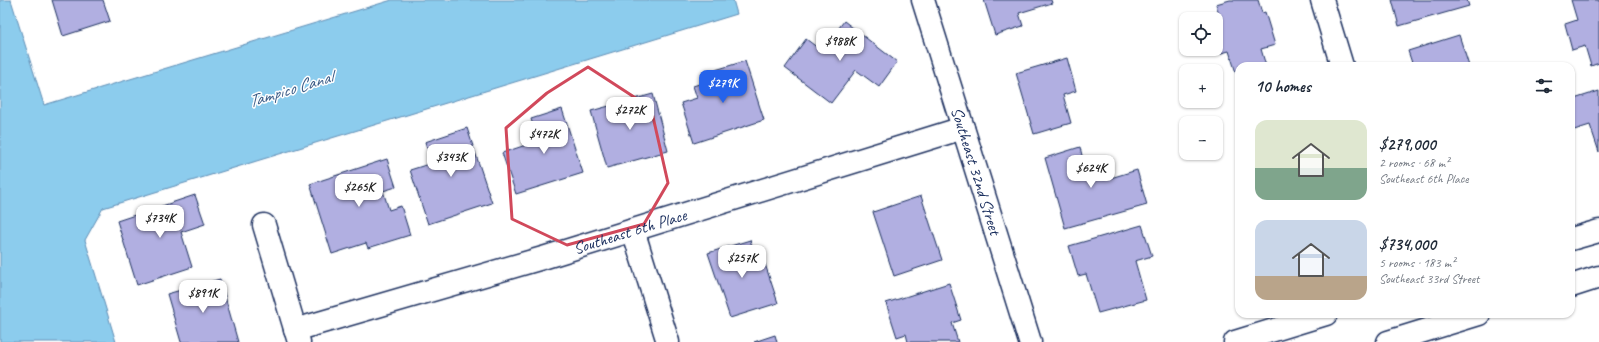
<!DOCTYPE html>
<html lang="en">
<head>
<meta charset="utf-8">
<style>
  body { margin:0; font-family:Caveat,sans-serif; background:#f6f6f7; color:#1f2937; height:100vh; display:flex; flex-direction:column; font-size:15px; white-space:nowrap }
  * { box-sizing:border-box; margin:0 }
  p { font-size:13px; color:#747a83 }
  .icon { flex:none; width:22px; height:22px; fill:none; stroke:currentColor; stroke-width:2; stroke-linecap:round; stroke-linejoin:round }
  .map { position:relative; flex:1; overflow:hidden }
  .panel { position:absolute; left:1235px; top:62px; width:340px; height:256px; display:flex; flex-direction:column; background:#fff; border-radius:12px; box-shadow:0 1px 3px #0004 }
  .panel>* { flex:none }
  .buttons { position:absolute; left:1179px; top:12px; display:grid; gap:8px }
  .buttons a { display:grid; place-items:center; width:44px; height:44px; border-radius:8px; background:#fff; box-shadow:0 1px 3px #0004; font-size:20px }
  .price { position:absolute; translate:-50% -34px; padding:0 9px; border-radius:8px; background:#fff; color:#222; font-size:13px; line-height:26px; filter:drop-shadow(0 1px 2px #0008) }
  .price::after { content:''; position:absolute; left:50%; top:24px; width:12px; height:9px; margin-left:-6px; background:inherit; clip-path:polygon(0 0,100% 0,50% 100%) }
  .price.active { background:#2563eb; color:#fff }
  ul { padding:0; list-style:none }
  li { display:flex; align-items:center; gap:12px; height:100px; padding:0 20px }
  li span { display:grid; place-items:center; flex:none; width:112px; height:80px; border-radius:12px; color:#555 }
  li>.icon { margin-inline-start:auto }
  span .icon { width:48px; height:48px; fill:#fffc; stroke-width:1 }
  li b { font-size:17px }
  h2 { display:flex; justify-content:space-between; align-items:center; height:48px; padding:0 20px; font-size:17px }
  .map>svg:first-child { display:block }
</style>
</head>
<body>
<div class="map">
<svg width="1599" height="342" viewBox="0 0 1599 342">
  <rect width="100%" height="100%" fill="#fff"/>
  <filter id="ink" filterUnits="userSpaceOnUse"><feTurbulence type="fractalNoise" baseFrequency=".025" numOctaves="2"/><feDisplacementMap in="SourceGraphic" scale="8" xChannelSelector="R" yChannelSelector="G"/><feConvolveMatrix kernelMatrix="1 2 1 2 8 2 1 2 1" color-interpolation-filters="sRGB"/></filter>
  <g filter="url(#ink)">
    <path fill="#8ccced" stroke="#5f8db4" d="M 0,0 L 11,0 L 44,105 L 392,0 L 733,0 L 737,14 L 103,208 L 85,240 L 116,342 L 0,342 Z"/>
    <path fill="#b1afe1" stroke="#1b2f5e" d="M 52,0 L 103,0 L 110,21 L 63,36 Z
      M 984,0 L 1051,0 L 1052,3 L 1019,13 L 1023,26 L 995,35 Z
      M 1230,0 L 1258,0 L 1262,13 L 1265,12 L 1275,45 L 1261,49 L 1266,66 L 1239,66 L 1239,79 L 1238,79 L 1229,51 L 1218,54 L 1216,46 L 1216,33 L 1223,31 L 1216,4 Z
      M 1392,0 L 1467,0 L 1469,6 L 1399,26 Z
      M 1571,0 L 1599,0 L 1599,63 L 1591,66 L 1585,46 L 1572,50 L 1565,24 L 1577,20 Z
      M 844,21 L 897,62 L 879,87 L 856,70 L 831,103 L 785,68 L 806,39 L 822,51 Z
      M 1459,35 L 1469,66 L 1413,66 L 1408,51 Z
      M 1067,58 L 1076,91 L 1063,95 L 1071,123 L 1034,134 L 1016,73 Z
      M 745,61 L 764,120 L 694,143 L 681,103 L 697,98 L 693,86 L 715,79 L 712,71 Z
      M 1599,91 L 1599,152 L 1590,125 L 1571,131 L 1571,100 Z
      M 653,94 L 668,151 L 607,168 L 591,111 Z
      M 562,109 L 583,173 L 516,194 L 502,153 L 538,141 L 531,119 Z
      M 467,128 L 492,203 L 428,224 L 410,170 L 432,163 L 425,142 Z
      M 1080,147 L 1084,164 L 1098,160 L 1104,180 L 1137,170 L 1147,205 L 1065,228 L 1045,158 Z
      M 387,159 L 396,187 L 383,191 L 389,210 L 401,206 L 410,235 L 368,248 L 366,243 L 332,254 L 310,184 Z
      M 195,195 L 205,224 L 181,232 L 192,267 L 137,285 L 117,221 Z
      M 921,196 L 942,260 L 894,276 L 873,212 Z
      M 1142,225 L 1152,256 L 1135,261 L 1146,300 L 1098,313 L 1086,274 L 1078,276 L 1069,246 Z
      M 750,240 L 758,263 L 764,261 L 778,303 L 730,318 L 708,253 Z
      M 220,279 L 238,342 L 181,342 L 167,294 Z
      M 949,283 L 961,320 L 952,323 L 958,342 L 908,342 L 906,334 L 897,337 L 886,303 Z
      M 775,335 L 777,342 L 754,342 Z"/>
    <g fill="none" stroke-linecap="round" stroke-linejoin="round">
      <g stroke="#1b2f5e" stroke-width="25">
        <g id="minor">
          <path id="s1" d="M 923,0 L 1030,342"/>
          <path d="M 1322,0 L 1342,66"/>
          <path d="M 264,225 L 299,342"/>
          <path d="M 633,230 L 668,342"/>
          <path d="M 1571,239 L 1599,231"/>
          <path d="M 1571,286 L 1599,277"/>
          <path id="s2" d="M 295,330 L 546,257 L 963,128"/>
          <path d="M 1235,342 L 1326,314"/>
          <path d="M 1388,342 L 1479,314"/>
        </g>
      </g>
      <use href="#minor" stroke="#fff" stroke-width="22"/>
    </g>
  </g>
  <path fill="none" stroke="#d1495b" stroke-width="3" stroke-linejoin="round" d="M 588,67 L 651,108 L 668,183 L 644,224 L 567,245 L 512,219 L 506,128 L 547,93 Z"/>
  <g text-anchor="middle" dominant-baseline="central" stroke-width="3" stroke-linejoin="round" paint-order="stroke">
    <g font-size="17" fill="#1b2f5e" stroke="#fff">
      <text stroke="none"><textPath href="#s1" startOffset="179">Southeast 32nd Street</textPath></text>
      <text stroke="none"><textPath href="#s2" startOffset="349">Southeast 6th Place</textPath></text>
    </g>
    <g font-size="18" font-style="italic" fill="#3d5e89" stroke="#fff">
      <text transform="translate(290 89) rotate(-17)">Tampico Canal</text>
    </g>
  </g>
</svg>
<div class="buttons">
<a><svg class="icon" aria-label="locate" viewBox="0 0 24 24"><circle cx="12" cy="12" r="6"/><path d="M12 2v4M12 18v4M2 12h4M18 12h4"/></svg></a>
<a>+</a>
<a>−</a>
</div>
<b class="price" style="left:840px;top:62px">$988K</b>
<b class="price active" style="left:723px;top:104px">$279K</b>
<b class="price" style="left:630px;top:131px">$272K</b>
<b class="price" style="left:544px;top:155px">$472K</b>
<b class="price" style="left:451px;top:178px">$343K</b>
<b class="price" style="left:1091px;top:189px">$624K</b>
<b class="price" style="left:359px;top:208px">$265K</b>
<b class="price" style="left:160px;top:239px">$734K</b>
<b class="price" style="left:742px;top:279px">$257K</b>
<b class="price" style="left:203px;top:314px">$891K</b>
<section class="panel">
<h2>10 homes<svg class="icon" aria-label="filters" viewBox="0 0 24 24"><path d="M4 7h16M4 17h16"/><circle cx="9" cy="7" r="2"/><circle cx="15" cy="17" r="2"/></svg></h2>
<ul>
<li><span style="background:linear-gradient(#dfe7d0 60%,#7fa58c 0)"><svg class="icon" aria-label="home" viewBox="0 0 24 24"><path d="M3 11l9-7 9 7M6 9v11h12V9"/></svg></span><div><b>$279,000</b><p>2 rooms · 68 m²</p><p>Southeast 6th Place</p></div></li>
<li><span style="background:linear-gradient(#c9d6e8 70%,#b9a48a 0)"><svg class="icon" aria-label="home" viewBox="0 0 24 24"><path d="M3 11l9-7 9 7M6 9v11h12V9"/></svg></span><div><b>$734,000</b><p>5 rooms · 183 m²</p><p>Southeast 33rd Street</p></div></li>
</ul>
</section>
</div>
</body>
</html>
